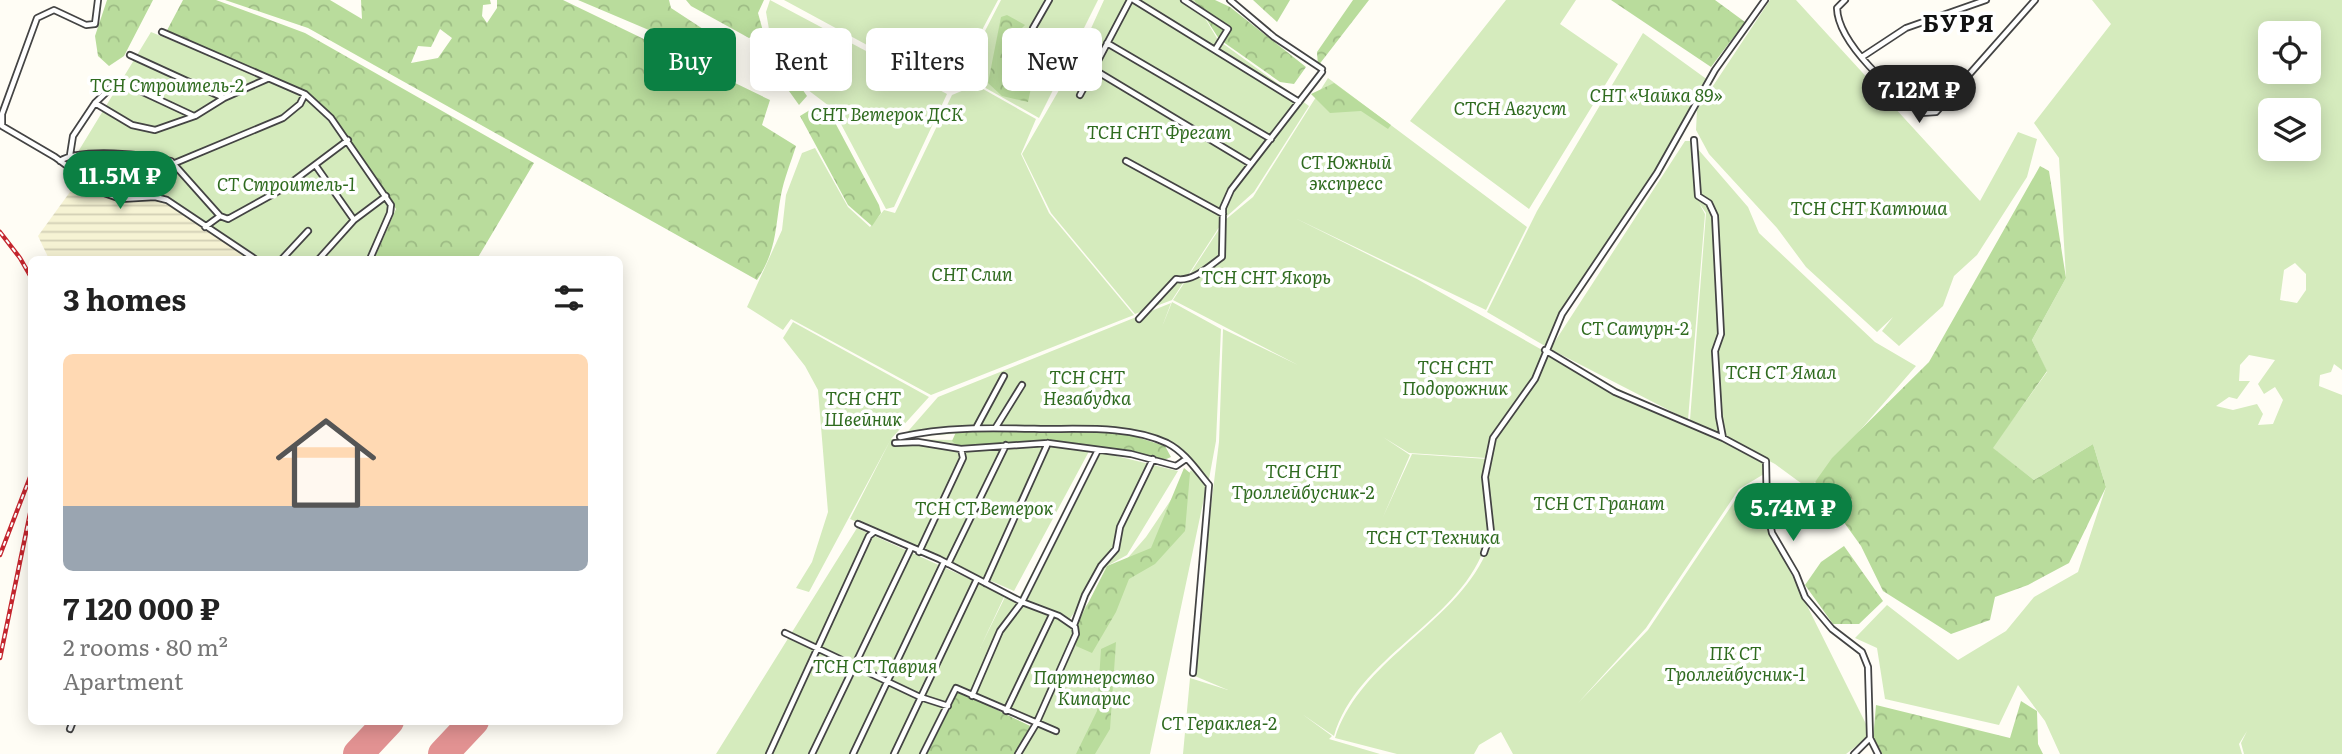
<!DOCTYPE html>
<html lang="en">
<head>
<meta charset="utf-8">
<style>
  body { margin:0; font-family:Literata,serif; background:#f2f2f2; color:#222; height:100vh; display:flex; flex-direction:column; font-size:26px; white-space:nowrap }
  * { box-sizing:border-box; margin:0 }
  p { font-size:23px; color:#767676 }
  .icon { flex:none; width:38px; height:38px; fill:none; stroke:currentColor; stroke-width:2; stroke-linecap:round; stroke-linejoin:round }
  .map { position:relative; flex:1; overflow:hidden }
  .side { position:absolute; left:28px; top:256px; width:595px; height:469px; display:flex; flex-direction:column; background:#fff; border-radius:10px; box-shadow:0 4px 18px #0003 }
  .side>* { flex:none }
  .hud { position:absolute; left:644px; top:28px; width:665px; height:63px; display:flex; gap:14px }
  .controls { position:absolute; left:2258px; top:21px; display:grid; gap:14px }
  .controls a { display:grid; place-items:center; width:63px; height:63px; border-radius:10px; background:#fff; box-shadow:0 4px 18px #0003; font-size:35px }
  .price { position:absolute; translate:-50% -60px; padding:0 16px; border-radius:24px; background:#0b8043; color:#fff; font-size:23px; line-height:46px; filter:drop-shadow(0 2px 4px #0008) }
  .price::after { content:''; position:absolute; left:50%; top:42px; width:21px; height:16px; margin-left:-10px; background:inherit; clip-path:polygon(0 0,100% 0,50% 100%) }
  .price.current { background:#222; color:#fff }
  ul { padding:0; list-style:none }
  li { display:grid; align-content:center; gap:14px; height:371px; padding:0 35px }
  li+li { border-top:2px solid #e0e0e0 }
  li span { display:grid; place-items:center; height:217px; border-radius:10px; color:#555 }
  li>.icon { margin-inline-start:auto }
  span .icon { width:126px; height:126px; fill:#fffc; stroke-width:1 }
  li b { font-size:30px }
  h2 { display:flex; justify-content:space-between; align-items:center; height:84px; padding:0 35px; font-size:30px }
  .chip { padding:0 24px; border-radius:10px; background:#fff; box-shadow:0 4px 18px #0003; font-size:24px; line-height:63px }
  .chip.current { background:#0b8043; color:#fff }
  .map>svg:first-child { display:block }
</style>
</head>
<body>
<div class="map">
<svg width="2342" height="754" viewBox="0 0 2342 754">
  <defs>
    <pattern id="farmland-rules" width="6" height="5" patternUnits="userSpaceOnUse" patternTransform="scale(1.75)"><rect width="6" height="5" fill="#f6f3d4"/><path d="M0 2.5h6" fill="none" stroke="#d2cfb5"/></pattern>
    <pattern id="forest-crowns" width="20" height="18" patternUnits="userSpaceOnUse" patternTransform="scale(1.75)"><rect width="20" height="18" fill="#b9dc9c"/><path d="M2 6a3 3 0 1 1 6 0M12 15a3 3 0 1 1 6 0" fill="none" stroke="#9ebc85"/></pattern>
  </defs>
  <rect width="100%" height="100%" fill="#fffdf5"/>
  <path fill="url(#farmland-rules)" d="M 83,174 L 163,193 L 256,259 L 49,259 L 38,236 Z"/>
  <path fill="#d5ebbd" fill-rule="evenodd" d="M 770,0 L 947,94 L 894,207 L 886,209 L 833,109 L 808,90 L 770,35 L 766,12 Z
    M 784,0 L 998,0 L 950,90 Z
    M 1001,0 L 1098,0 L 1039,118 L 975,82 L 954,91 Z
    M 1104,0 L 1194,0 L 1218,40 L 1309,106 L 1254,192 L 1225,218 L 1172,300 L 1135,314 L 1051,213 L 1022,154 L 1077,59 Z
    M 1506,0 L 1576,0 L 1560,24 L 1618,64 L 1529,209 L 1410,121 Z
    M 1770,0 L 1796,0 L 1980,201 L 2018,132 L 2037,139 L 2027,177 L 1977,255 L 1954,276 L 1943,306 L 1899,346 L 1882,331 L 1893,317 L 1877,332 L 1806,267 L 1777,228 L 1709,154 L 1696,130 L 1697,110 Z
    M 2092,0 L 2342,0 L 2342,370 L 2334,364 L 2331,372 L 2320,375 L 2319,386 L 2342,395 L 2342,754 L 2244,754 L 2241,743 L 2247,731 L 2239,744 L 2242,754 L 2060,754 L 2045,721 L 2018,685 L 1999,725 L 1885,699 L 1877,648 L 1855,638 L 1887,605 L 1958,660 L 2006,631 L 2034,597 L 2078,572 L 2106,487 L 2093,444 L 2034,480 L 1992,448 L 2047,372 L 2032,340 L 2066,278 L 2059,158 L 2034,123 L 2111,24 ZM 2270,33 L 2308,33 L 2308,72 L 2270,72 ZM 2270,110 L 2308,110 L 2308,149 L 2270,149 ZM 2295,263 L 2306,274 L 2306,290 L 2297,303 L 2280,300 L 2284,270 ZM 2249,355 L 2275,360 L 2258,384 L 2264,394 L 2275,387 L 2283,400 L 2273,424 L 2258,425 L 2263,414 L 2257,404 L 2233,410 L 2216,406 L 2229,397 L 2237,399 L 2250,381 L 2239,381 L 2240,365 Z
    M 151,32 L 266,79 L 167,126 L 131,127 L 155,131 L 167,128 L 268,80 L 305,96 L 346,140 L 395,210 L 374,259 L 257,259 L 207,227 L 221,216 L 171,160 L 140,156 L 174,164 L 176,171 L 218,216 L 205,226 L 167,199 L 155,195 L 122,198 L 104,193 L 70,165 Z
    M 1643,33 L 1712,83 L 1545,346 L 1487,312 L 1537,211 Z
    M 1328,78 L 1527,227 L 1486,310 L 1295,218 L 1417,279 L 1544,351 L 1534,379 L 1490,439 L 1486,458 L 1409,453 L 1383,437 L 1410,455 L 1383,517 L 1412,454 L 1487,459 C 1482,489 1495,520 1484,549 C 1456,624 1357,657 1334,736 L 1302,714 L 1332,736 L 1329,739 L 1380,754 L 1183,754 L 1190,678 L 1228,690 L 1190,674 L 1219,442 L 1223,329 L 1298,365 L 1173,300 L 1225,220 L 1253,197 Z
    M 976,85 L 1036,119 L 1021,154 L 1049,213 L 1134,315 L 931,395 L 791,319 L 783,330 L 747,307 L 782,230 L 786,195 L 802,153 L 815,148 L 848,207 L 870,227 L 884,210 L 895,213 L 952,95 Z
    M 1685,141 L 1692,141 L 1695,198 L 1697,148 L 1748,207 L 1759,233 L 1875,342 L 1916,366 L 1809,489 L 1775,464 L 1690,420 L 1706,213 L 1699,203 L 1705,214 L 1688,420 L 1550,349 Z
    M 1172,302 L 1221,329 L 1216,441 L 1209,479 L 1179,447 L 1127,433 L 1033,429 L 903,437 L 938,397 L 1171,303 L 1162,327 Z
    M 793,322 L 929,397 L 891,439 L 1094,442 L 1014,591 L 850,519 L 891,439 L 809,592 L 796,588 L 812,562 L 828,512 L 818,390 L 805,366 L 783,338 Z
    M 1547,353 L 1765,462 L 1764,474 L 1739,489 L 1646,628 L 1578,703 L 1648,630 L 1740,493 L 1751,493 L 1866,724 L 1868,737 L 1846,754 L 1513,754 L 1501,732 L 1479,745 L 1474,754 L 1397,754 L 1335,738 C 1358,667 1435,633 1475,573 C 1503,531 1484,516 1487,475 C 1490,434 1514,415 1534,382 C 1540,373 1543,362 1547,353 Z
    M 1096,451 L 1178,471 L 1127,555 L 1107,566 L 1069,620 L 1019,598 Z
    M 1191,470 L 1207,484 L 1150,754 L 1021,754 L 1032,724 L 961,687 L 959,692 L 1030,726 L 1018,754 L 716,754 L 857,528 L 1005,595 L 980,648 L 1006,595 L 1069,625 L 1146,537 Z"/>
  <path fill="url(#forest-crowns)" fill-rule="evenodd" d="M 107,0 L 153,0 L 124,56 L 109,66 L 98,56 L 95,36 Z
    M 183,0 L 216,0 L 305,33 L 534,163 L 477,259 L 374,259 L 396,209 L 348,140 L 305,94 L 164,36 Z
    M 225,0 L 330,0 L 362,19 L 361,0 L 490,0 L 491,4 L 483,5 L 482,16 L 487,23 L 497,8 L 497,0 L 563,0 L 770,100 L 762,125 L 796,146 C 791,162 784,179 781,195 C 775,228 777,250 757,280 L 308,28 ZM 440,29 L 452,38 L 438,58 L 411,63 L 418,46 L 431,47 Z
    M 578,0 L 669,0 L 671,8 L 729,46 L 729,64 Z
    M 686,0 L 764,0 L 758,13 L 763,31 L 749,38 L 691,6 Z
    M 1194,0 L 1215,0 L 1230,7 L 1306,67 L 1294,84 L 1280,82 L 1219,39 Z
    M 1253,0 L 1290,0 L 1277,22 Z
    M 1353,0 L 1369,0 L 1318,66 L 1317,52 Z
    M 1611,0 L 1715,0 L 1745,22 L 1711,67 Z
    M 1007,15 L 1025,25 L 1017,33 L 1027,47 L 1028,68 L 1016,74 L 1022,78 L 1034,74 L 1028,102 L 1002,96 L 988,83 L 1001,17 Z
    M 766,37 L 807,96 L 799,105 L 754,42 Z
    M 1334,83 L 1391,125 L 1388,129 L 1361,111 L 1330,113 L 1311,94 Z
    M 818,105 L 831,115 L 879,205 L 881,213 L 872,226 L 848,205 L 800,116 Z
    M 2040,166 L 2049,171 L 2066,278 L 2032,340 L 2047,371 L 1993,448 L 2034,480 L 2093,444 L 2106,487 L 2069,563 L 2028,585 L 1995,597 L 1990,620 L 1951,634 L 1883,591 L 1861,546 L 1815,482 L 1832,458 L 1929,362 Z
    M 1066,429 L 1127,434 L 1165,446 L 1171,457 L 1164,460 L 1048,443 L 961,449 L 952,441 L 956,432 Z
    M 1184,468 L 1190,473 L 1185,531 L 1155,564 L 1129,579 L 1116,612 L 1092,653 L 1076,646 L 1077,625 L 1107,566 L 1151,548 Z
    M 1844,546 L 1883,601 L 1859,624 L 1833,624 L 1805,585 L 1821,562 Z
    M 1116,642 L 1110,729 L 1095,754 L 1076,754 L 1097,711 L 1101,649 Z
    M 958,691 L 1030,726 L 1018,754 L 927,754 Z
    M 2021,701 L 2037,711 L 2038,744 L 2043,754 L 1881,754 L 1873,740 L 1876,705 L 2010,738 Z"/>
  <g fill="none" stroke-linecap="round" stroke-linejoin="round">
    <path stroke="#e29292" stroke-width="30" d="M 358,754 L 389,721
      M 443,754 L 474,721"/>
    <g stroke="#444" stroke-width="8">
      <path id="minor" d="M 98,0 L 95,24 L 86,25 L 54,10 L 37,18 L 2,114 L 2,126 L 55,157 L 104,193 L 121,199 L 155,197 L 167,200 L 255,259
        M 1134,0 L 1299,102
        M 1184,0 L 1228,29 L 1215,50
        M 1230,0 L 1274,37 L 1322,69
        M 1845,0 L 1837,8 C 1838,45 1894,91 1921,113 L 1936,112 L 2035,0
        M 1033,28 L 1049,0
        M 162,32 L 305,94 L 331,118 L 391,205 L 390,213 L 370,259
        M 1107,43 L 1271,139
        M 130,55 L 224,98
        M 1862,57 L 1906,28 L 1986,0
        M 1093,69 L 1251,164
        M 1080,95 L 1130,0
        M 95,103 L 132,125 L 155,130 L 195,116 L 224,98 L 267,79
        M 1694,140 L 1698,196 L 1709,203 L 1715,216 L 1721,334 L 1715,351 L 1719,417 L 1723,438
        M 70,155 L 73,136 L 95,103 L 116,83 L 134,88 L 194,116
        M 60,161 C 80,148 146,154 171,161 L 220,216 L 228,219 L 284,188 L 348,140
        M 1126,161 L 1223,214
        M 175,163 L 283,118 L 300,104 L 305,94
        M 316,166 L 354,220
        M 205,227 L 220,216
        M 282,259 L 308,231
        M 319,259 L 354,220 L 386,196
        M 1139,319 L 1176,279 C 1193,282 1208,267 1222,257 L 1223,208 L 1231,190 L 1322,72
        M 1545,350 L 1615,392 L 1723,438 L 1766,461 L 1767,510 L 1772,533 L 1796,574 L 1805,597 L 1832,629 L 1862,652 L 1868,667 L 1870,738 L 1878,754
        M 996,427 L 1022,385
        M 976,428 L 1004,376
        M 900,437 C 948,426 996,428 1045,429 C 1085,429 1130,426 1167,443 C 1185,452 1197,471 1209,485 L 1193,673
        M 895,443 L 918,442 L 961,449 L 1048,443 L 1131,454 L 1176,466 L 1186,459
        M 858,524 L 939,559 L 1022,602 L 1059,616 L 1075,627 L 1076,634 L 1036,724 L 1018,754
        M 919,552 L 963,458 L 961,449
        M 1484,553 L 1491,532 L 1485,477 L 1493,438 L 1535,379 L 1562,314 L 1657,173 L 1715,70 L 1765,0
        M 948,564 L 1006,445
        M 985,583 L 1048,443
        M 1074,625 L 1085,595 L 1101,566 L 1116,549 L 1120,527 L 1153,459
        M 785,633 L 920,697 L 948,706
        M 972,696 L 1000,631 L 1022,602 L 1098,450
        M 1006,711 L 1052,615
        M 70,729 L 73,721
        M 769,754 L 869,536 L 874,532
        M 812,754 L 911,548
        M 853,754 L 944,562
        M 894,754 L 977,579
        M 923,754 L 956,688 L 1056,731
        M 1854,754 L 1870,738"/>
    </g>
    <use href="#minor" stroke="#fff" stroke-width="4.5"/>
    <g stroke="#c4262e" stroke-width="4.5">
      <path id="rail" d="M 0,232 L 20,258 L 32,279
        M 0,555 L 32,472
        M 0,658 L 32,504"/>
    </g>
    <use href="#rail" stroke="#fff" stroke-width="2" stroke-dasharray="5" stroke-linecap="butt"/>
  </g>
  <g text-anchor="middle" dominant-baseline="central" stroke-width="7" stroke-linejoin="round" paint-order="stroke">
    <g font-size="18" font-style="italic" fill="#2f6b1f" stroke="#fff">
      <text x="167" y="84">ТСН Строитель-2</text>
      <text x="1656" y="94">СНТ «Чайка 89»</text>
      <text x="1510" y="107">СТСН Август</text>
      <text x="887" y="113">СНТ Ветерок ДСК</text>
      <text x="1159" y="131">ТСН СНТ Фрегат</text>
      <text x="1346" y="161">СТ Южный<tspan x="1346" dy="21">экспресс</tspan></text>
      <text x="286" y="183">СТ Строитель-1</text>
      <text x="1869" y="207">ТСН СНТ Катюша</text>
      <text x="972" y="273">СНТ Слип</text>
      <text x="1266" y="276">ТСН СНТ Якорь</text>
      <text x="1635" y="327">СТ Сатурн-2</text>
      <text x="1455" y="366">ТСН СНТ<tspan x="1455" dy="21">Подорожник</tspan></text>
      <text x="1781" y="371">ТСН СТ Ямал</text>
      <text x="1087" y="376">ТСН СНТ<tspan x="1087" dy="21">Незабудка</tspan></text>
      <text x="863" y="397">ТСН СНТ<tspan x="863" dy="21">Швейник</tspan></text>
      <text x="1303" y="470">ТСН СНТ<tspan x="1303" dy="21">Троллейбусник-2</tspan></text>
      <text x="1599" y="502">ТСН СТ Гранат</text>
      <text x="984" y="507">ТСН СТ Ветерок</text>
      <text x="1433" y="536">ТСН СТ Техника</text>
      <text x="1735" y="652">ПК СТ<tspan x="1735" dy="21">Троллейбусник-1</tspan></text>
      <text x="875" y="665">ТСН СТ Таврия</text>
      <text x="1094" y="676">Партнерство<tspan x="1094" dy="21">Кипарис</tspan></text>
      <text x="1219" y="722">СТ Гераклея-2</text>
    </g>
    <g font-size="24" font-weight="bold" letter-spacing="2" fill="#111" stroke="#fff">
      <text x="1959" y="21">БУРЯ</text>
    </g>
  </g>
</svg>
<div class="controls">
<a><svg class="icon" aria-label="locate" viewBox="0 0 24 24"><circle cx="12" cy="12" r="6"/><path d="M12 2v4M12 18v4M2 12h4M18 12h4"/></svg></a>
<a><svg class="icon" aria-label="layers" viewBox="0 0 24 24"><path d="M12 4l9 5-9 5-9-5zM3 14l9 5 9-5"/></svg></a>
</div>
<b class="price current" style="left:1919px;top:125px">7.12M ₽</b>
<b class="price" style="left:120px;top:211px">11.5M ₽</b>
<b class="price" style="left:1793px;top:543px">5.74M ₽</b>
<div class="hud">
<a class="chip current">Buy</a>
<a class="chip">Rent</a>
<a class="chip">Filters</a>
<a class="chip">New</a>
</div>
<section class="side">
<h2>3 homes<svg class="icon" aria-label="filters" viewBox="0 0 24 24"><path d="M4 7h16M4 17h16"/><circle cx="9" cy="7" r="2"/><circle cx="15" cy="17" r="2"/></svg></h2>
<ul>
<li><span style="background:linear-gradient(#ffd9b3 70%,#9aa5b1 0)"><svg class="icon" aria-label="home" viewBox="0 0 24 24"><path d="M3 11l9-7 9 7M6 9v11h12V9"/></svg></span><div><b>7 120 000 ₽</b><p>2 rooms · 80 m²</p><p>Apartment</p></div></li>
</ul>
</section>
</div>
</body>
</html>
